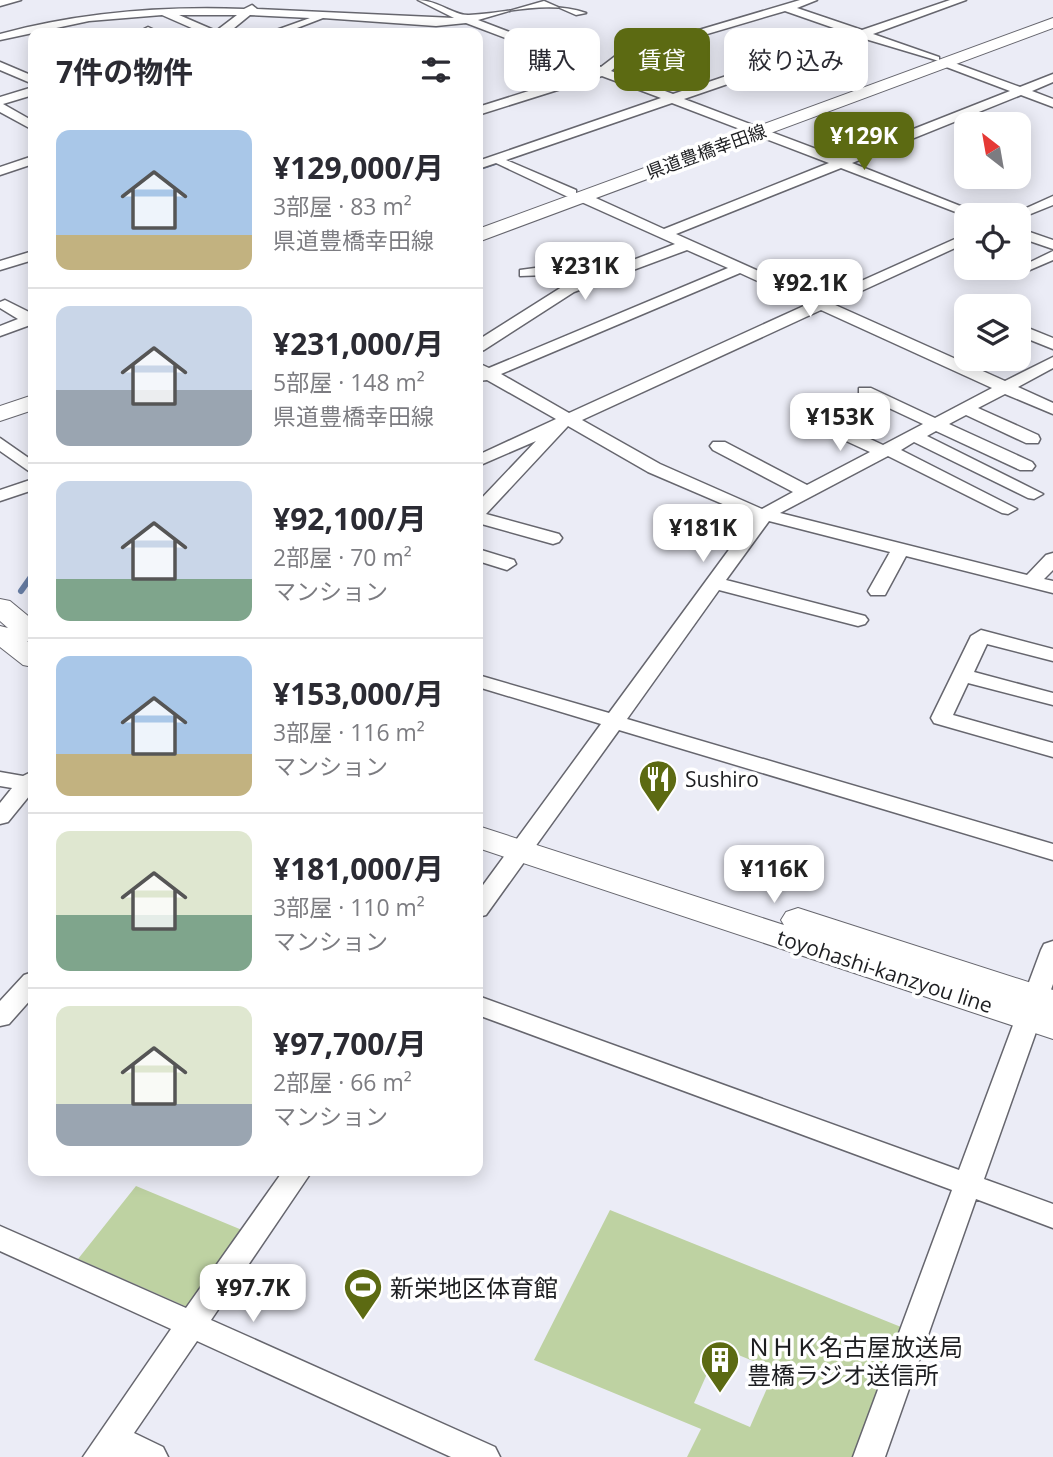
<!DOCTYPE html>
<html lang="ja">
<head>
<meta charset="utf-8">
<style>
  body { margin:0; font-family:"Open Sans","Noto Sans JP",sans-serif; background:#f7f7f7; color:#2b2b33; height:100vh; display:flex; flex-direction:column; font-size:26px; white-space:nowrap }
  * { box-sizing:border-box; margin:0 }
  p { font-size:23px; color:#7c7c81 }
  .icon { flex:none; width:38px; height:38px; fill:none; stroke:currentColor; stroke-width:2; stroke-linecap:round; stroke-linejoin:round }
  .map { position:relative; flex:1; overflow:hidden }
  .side { position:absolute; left:28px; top:28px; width:455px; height:1148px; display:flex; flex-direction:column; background:#fff; border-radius:14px; box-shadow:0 4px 18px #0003 }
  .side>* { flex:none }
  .top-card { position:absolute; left:504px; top:28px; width:443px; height:63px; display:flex; gap:14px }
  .needle { width:46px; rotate:329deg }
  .controls { position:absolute; left:954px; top:112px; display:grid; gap:14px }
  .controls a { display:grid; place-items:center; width:77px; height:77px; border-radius:14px; background:#fff; box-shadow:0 4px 18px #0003; font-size:35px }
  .price { position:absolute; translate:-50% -60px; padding:0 16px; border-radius:14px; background:#fff; color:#222; font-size:23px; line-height:46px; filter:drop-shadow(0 2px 4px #0008) }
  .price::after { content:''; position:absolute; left:50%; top:42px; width:21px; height:16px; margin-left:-10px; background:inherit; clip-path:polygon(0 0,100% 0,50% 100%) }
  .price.active { background:#5c6a12; color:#fff }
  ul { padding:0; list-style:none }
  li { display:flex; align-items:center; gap:21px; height:175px; padding:0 28px }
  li+li { border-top:2px solid #e1e1e2 }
  li span { display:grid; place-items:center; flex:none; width:196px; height:140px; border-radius:14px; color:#555 }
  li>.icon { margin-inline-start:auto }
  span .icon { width:84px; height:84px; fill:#fffc; stroke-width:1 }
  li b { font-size:30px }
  h2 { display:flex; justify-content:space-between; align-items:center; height:84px; padding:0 28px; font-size:30px }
  .chip { padding:0 24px; border-radius:14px; background:#fff; box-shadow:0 4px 18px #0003; font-size:24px; line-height:63px }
  .chip.active { background:#5c6a12; color:#fff }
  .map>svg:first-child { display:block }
</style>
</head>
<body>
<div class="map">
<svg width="1053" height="1457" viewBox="0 0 1053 1457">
  <rect width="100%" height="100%" fill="#ebecf6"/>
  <path fill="#bed2a2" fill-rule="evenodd" d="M 136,1186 L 242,1230 L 187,1307 L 78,1259 Z
    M 610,1210 L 906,1329 L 859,1457 L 687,1457 L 701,1429 L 534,1360 ZM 719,1347 L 775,1370 L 750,1427 L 694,1403 Z"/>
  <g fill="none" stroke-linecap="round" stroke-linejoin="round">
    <path stroke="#687ea5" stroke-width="3.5" d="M 478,169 L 502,161"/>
    <path stroke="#687ea5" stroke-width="6" d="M 21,591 L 33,574"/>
    <g stroke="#66666e" stroke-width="3">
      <path id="street" d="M 0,0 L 21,0 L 0,6 Z
        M 418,0 C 437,0 455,16 469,15 C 509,13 549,0 586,13 L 576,15 L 544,1 L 478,20 L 601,67 L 618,54 L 800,0 L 817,0 L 797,8 L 862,30 L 950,0 L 966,0 L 873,34 L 939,57 L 939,61 L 862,38 L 684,99 L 840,158 L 1010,91 L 941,65 L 941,61 L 949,61 L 1020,87 L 1053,74 L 1053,82 L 1032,91 L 1053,99 L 1053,107 L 1021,95 L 852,163 L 983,215 L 966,216 L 841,168 L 676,234 L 821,299 L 966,234 L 966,243 L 833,304 L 1005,381 L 1053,357 L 1053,368 L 1018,387 L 1053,403 L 1053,414 L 1005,394 L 978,408 L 1038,435 L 1040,439 L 1038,443 L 1026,443 L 966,415 L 949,424 L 1032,462 L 1035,466 L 1032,470 L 1020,470 L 936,431 L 927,436 L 1043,494 L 1034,499 L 1028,498 L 914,442 L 901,450 L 1017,509 L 1008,514 L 1002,513 L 888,456 L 780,513 L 1027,575 L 1046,555 L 1053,553 L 1053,570 L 1044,579 L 1053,581 L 1053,593 L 906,556 L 885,595 L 871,595 L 868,591 L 890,552 L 769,521 L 726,580 L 865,616 L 868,620 L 865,624 L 858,626 L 719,590 L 627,719 L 1053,844 L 1053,860 L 619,730 L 486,915 L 478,917 L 478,892 L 601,724 L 478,687 L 478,675 L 609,713 L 753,517 L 648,472 L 568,426 L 486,514 L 559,534 L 562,538 L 559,542 L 553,544 L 478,523 L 478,502 L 536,441 L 478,466 L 478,455 L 556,419 L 487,380 L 478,381 L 478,363 L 489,368 L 728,268 L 687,250 L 574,292 L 484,350 L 478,352 L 478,340 L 565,285 L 547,275 L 520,276 L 520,270 L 550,266 L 578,281 L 675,244 L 577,200 L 577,194 L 587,194 L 664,229 L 829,163 L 672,103 L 506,160 L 576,190 L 576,196 L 566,196 L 496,163 L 478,169 L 478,161 L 661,98 L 602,76 L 478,115 L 478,107 L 592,71 L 466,23 L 436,26 L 323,18 L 284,33 L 268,33 L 310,18 L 250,15 L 228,33 L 203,33 L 162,15 L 89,21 L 0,40 L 0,34 C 81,12 161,6 244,9 L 252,5 L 257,9 L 454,18 ZM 785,11 L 851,34 L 770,61 L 735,47 L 727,47 L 727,51 L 759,65 L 673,94 L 611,71 L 626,58 ZM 179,15 L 237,15 L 216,31 ZM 740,273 L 808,304 L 569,413 L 501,374 ZM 821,310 L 992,388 L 935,418 L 871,388 L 859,388 L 859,394 L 923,424 L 883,445 L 819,415 L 807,415 L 807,423 L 870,452 L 807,485 L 725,442 L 713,442 L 710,446 L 713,450 L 793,492 L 762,509 L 660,464 L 582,420 Z
        M 148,27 L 161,33 L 144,32 L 142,30 Z
        M 0,62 L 33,76 L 33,84 L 0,70 Z
        M 33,87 L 33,95 L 3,104 L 33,121 L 33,130 L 0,112 L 0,97 Z
        M 33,156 L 33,164 L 0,175 L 0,167 Z
        M 1053,196 L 1053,205 L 1018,219 L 1018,215 L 1011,215 Z
        M 1018,228 L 1053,240 L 1053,249 L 1018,237 Z
        M 33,251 L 33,260 L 0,270 L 0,261 Z
        M 1053,251 L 1053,260 L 1025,272 L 1018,268 Z
        M 5,300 L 33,314 L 33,324 L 0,336 L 0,326 L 18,319 L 0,308 L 0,302 Z
        M 1018,324 L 1053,338 L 1053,349 L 1018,335 Z
        M 0,438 L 33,461 L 33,474 L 0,451 Z
        M 33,479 L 33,490 L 0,501 L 0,490 Z
        M 478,549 L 514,560 L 516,564 L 507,570 L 478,561 Z
        M 981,630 L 1053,649 L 1053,661 L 987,644 L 974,672 L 1053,693 L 1053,705 L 968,683 L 953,715 L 1053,743 L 1053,757 L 934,723 L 931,718 L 971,636 Z
        M 33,771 L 33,796 L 30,795 L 8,822 L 0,824 L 0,803 L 12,788 L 0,786 L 0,772 L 23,776 Z
        M 1053,941 L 1053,984 L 984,1179 L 1053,1204 L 1053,1228 L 976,1199 L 885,1457 L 853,1457 L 952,1190 L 478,1015 L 478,996 L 959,1170 L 1041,950 L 1044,944 Z
        M 33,972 L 33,997 L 9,1024 L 0,1026 L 0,1001 L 24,975 Z
        M 283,1171 L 312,1171 L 211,1320 L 495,1447 L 500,1457 L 451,1457 L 197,1341 L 134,1433 L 163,1447 L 168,1457 L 83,1457 L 171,1329 L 0,1251 L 0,1226 L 186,1308 Z"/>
    </g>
    <g stroke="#66666e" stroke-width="2">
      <path id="secondary" d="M 1053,18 L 1053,28 L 478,242 L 478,229 Z
        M 33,395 L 33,410 L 0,421 L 0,406 Z
        M 0,599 L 10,601 L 33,620 L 33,642 L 27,641 L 33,646 L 33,667 L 23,665 L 0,647 L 0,626 L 8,628 L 0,621 Z
        M 478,826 L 784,925 L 781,920 L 786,912 L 798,908 L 1053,990 L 1053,1039 L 478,848 Z"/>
    </g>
    <use href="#street" fill="#fff" fill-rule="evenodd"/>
    <use href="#secondary" fill="#fff" fill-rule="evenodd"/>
  </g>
  <defs>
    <g id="restaurant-pin" transform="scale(2.0125)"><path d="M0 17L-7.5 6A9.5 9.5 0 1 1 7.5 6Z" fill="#5c6a12" stroke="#fff"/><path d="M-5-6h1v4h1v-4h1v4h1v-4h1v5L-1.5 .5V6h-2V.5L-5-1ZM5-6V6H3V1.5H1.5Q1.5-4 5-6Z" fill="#fff"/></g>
    <g id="stadium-pin" transform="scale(2.0125)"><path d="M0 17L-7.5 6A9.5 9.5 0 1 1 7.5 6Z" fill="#5c6a12" stroke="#fff"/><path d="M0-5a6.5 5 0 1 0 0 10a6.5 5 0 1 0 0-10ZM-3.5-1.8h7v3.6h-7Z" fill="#fff"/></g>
    <g id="building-pin" transform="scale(2.0125)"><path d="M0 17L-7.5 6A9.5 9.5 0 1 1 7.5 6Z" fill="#5c6a12" stroke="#fff"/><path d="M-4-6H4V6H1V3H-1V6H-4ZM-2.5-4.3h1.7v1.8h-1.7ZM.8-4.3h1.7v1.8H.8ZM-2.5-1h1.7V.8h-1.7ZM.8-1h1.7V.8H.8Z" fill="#fff"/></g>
  </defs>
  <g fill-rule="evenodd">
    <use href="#restaurant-pin" x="658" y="779"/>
    <use href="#stadium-pin" x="363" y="1287"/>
    <use href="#building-pin" x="720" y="1360"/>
  </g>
  <g text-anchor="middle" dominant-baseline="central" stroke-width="7" stroke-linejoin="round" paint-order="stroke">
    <g font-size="18" fill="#1d1e21" stroke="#fff">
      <text transform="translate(706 151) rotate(-20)">県道豊橋幸田線</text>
    </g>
    <g font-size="21" fill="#1d1e21" stroke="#fff" text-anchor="start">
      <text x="685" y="779">Sushiro</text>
    </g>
    <g font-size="21" fill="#1d1e21" stroke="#fff">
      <text transform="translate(885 971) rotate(18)">toyohashi-kanzyou line</text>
    </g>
    <g font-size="24" fill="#1d1e21" stroke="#fff" text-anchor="start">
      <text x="390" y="1287">新栄地区体育館</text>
      <text x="747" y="1346">ＮＨＫ名古屋放送局<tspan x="747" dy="28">豊橋ラジオ送信所</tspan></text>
    </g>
  </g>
</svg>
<div class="controls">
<a><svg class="needle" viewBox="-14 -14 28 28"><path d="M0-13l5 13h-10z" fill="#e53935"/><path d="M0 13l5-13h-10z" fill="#7c7c81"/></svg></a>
<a><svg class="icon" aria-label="locate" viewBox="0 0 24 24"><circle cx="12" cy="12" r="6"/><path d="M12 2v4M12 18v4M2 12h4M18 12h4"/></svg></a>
<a><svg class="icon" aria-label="layers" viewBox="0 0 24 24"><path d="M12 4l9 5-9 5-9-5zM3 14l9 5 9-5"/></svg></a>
</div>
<b class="price active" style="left:864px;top:172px">¥129K</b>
<b class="price" style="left:585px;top:302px">¥231K</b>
<b class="price" style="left:810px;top:319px">¥92.1K</b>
<b class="price" style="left:840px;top:453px">¥153K</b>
<b class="price" style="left:703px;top:564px">¥181K</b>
<b class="price" style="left:774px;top:905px">¥116K</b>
<b class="price" style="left:253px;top:1324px">¥97.7K</b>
<div class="top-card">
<a class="chip">購入</a>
<a class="chip active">賃貸</a>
<a class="chip">絞り込み</a>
</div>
<section class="side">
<h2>7件の物件<svg class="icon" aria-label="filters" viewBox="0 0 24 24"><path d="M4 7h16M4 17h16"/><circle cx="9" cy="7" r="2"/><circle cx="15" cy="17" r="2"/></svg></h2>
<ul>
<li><span style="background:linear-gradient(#a9c7e8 75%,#c2b280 0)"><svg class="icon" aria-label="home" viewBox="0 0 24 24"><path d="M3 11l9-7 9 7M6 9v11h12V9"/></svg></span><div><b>¥129,000/月</b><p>3部屋 · 83 m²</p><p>県道豊橋幸田線</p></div></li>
<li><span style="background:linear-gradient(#c9d6e8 60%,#9aa5b1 0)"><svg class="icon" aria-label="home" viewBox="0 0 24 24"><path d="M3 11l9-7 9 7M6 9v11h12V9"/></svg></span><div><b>¥231,000/月</b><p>5部屋 · 148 m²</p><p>県道豊橋幸田線</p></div></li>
<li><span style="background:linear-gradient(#c9d6e8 70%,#7fa58c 0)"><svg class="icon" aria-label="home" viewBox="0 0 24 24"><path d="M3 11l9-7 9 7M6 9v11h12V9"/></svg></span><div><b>¥92,100/月</b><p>2部屋 · 70 m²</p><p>マンション</p></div></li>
<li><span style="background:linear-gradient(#a9c7e8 70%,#c2b280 0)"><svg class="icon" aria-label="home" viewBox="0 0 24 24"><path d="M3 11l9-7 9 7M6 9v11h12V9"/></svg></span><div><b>¥153,000/月</b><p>3部屋 · 116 m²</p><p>マンション</p></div></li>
<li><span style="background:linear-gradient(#dfe7d0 60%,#7fa58c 0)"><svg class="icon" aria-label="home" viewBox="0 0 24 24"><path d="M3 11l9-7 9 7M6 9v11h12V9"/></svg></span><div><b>¥181,000/月</b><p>3部屋 · 110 m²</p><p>マンション</p></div></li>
<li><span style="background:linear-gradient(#dfe7d0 70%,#9aa5b1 0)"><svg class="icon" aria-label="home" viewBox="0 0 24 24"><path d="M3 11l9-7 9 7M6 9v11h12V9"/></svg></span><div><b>¥97,700/月</b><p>2部屋 · 66 m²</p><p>マンション</p></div></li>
</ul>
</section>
</div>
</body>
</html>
